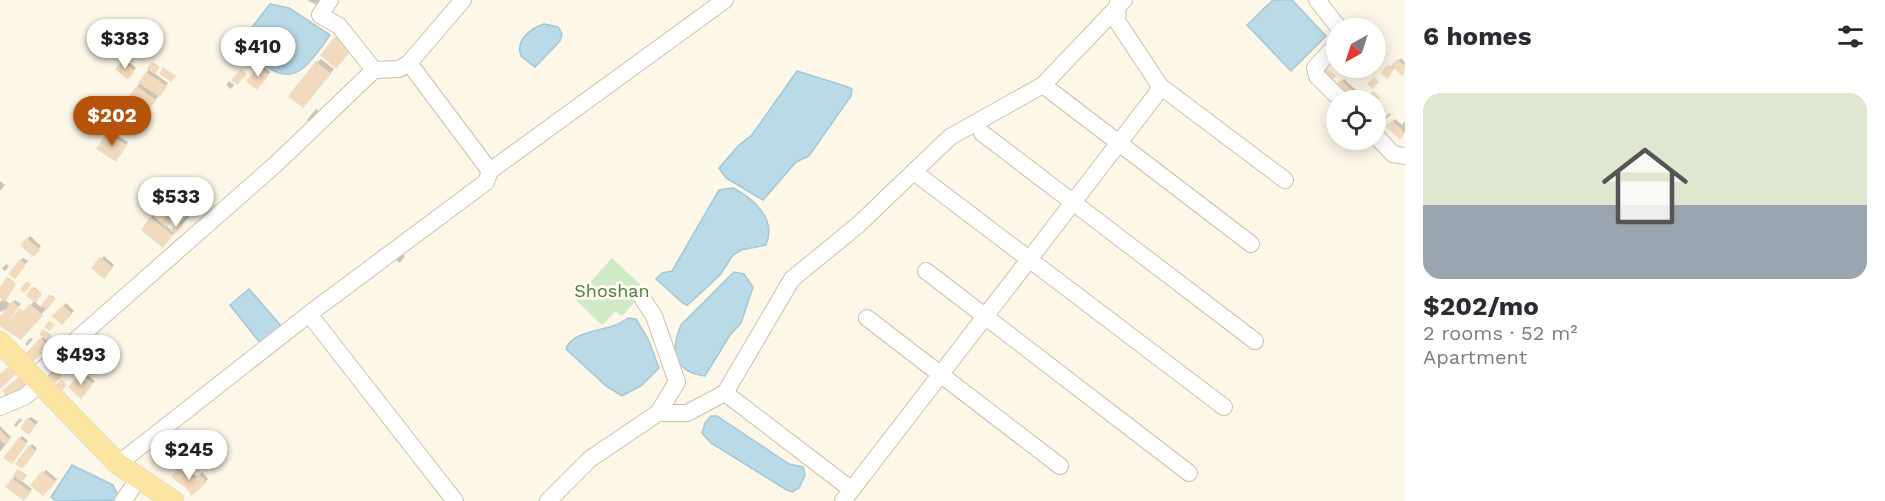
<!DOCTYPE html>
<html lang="en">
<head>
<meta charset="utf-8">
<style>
  body { margin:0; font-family:"Work Sans",sans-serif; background:#f7f7f7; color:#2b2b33; height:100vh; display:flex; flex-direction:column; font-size:22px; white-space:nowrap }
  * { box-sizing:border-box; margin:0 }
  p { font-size:20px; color:#7c7c81 }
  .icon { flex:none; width:33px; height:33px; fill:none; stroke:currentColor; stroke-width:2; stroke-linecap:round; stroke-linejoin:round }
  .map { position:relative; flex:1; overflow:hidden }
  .sheet { display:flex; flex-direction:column; background:#fff; width:480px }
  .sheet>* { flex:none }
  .needle { width:39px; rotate:219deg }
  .buttons { position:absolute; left:1326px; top:18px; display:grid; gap:12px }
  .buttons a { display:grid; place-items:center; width:60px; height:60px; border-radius:50%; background:#fff; box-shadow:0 3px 15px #0003; font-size:30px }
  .price { position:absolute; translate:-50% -51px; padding:0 14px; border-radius:21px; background:#fff; color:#222; font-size:20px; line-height:39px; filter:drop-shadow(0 2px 3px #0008) }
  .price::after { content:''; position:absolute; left:50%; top:36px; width:18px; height:14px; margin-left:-9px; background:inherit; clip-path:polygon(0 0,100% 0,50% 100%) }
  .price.on { background:#b45309; color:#fff }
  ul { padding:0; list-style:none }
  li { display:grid; align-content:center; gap:12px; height:318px; padding:0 18px }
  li+li { border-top:2px solid #e1e1e2 }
  li span { display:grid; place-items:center; height:186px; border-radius:18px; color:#555 }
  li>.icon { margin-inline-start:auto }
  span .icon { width:108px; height:108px; fill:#fffc; stroke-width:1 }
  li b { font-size:26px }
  h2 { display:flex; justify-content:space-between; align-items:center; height:72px; padding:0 18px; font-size:26px }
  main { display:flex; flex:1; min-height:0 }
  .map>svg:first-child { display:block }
</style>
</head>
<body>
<main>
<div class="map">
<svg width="1405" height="501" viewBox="0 0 1405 501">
  <rect width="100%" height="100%" fill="#fcf7e7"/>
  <path fill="#cfebc5" d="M 612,258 L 646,290 L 622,316 L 616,311 L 602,325 L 575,299 Z"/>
  <path fill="#bbdae7" stroke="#a1c8d8" stroke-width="1.5" d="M 1273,0 L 1292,0 L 1326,36 L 1291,71 L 1247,25 Z
    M 270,4 L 289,8 L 330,35 C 322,46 313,60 303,68 C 280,87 252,57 243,39 Z
    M 544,24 L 558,27 L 562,34 L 560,41 L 535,67 L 521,56 C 515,40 531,28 544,24 Z
    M 797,71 L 845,86 L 852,89 L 851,96 L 809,156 L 796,162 L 763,200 L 726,178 L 719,168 L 739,145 L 752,135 Z
    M 733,188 C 754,199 777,219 766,245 L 741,250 L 733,255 L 720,275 L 692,301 L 687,305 L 683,303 L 656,279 L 662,273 L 672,271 L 719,190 Z
    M 734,272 L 744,274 L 753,287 L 741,323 L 730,335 L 705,376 C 674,372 670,351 681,325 Z
    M 249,289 L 282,327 L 261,344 L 230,305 Z
    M 628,318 L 636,319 L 648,339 L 659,368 L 641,386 L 622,396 L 606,386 L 566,349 C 575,327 608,334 628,318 Z
    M 711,416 L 717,416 L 789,464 L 803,467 L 805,475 L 799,488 L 792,492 L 785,489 L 711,443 L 702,433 L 705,423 Z
    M 72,465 L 113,485 L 120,500 L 56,501 L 51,497 Z"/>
  <path fill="#0003" d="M 307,0 L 328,0 L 322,8 Z
    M 130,47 L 136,51 L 129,62 L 136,68 L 128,78 L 123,62 Z
    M 1401,58 L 1405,62 L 1403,74 L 1395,67 L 1388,77 L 1383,74 L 1389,65 L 1391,67 Z
    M 321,59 L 334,69 L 307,103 L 317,62 Z
    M 153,63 L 159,66 L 154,73 L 168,83 L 136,126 L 117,117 Z
    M 262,64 L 270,72 L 257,88 L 248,80 Z
    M 1344,79 L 1356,90 L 1348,98 L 1336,86 Z
    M 229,81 L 234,85 L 231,89 L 226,85 Z
    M 316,109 L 322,115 L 313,125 L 307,120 Z
    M 1389,113 L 1391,114 L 1385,120 L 1384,119 Z
    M 1395,119 L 1402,125 L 1405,121 L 1405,132 L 1400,138 L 1388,126 Z
    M 110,131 L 128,142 L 118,158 L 108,133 Z
    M 0,181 L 5,185 L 0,191 Z
    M 158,208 L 160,210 L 154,217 L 162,223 L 167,216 L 172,219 L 166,226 L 172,231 L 187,215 L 189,217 L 165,243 L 151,218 Z
    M 30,236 L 41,246 L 33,255 L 22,245 Z
    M 398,250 L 405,256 L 400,263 L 392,257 Z
    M 104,256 L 114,265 L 104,277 L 93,268 Z
    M 23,258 L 28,261 L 17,275 L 21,260 Z
    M 6,264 L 9,266 L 5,271 L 2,269 Z
    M 9,278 L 15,283 L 5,300 L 11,305 L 15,300 L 21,304 L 5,323 L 0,324 L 0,317 L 6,309 L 0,312 L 0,302 L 4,299 L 0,296 L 0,289 Z
    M 34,287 L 41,293 L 35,302 L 41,307 L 51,295 L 55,298 L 25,334 L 31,305 L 35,300 L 28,295 Z
    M 66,303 L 74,311 L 62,323 L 54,316 Z
    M 44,330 L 51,335 L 47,340 L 50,342 L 33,360 L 27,354 L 44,336 L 41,334 Z
    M 30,338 L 33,339 L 27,346 L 25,344 Z
    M 63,357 L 67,360 L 62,365 L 66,369 L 58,378 L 50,376 L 62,363 Z
    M 84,372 L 95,381 L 81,397 L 70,387 Z
    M 31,417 L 38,422 L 31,431 L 28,419 Z
    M 20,418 L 22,420 L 16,427 L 14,425 Z
    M 0,426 L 11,437 L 0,452 Z
    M 22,436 L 28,441 L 14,460 L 20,438 Z
    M 32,444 L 37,448 L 25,465 L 30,446 Z
    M 181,466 L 197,477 L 202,472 L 208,479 L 193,494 L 179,468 Z
    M 19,470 L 27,475 L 22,481 L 32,489 L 26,497 L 7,487 Z
    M 46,470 L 57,479 L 43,494 L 32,485 Z"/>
  <path fill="#f2dabf" d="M 337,34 L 354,47 L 336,69 L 320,55 Z
    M 128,47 L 137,52 L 130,63 L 122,58 Z
    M 1397,59 L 1405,66 L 1403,77 L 1391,65 Z
    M 122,61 L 135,71 L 128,80 L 115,69 Z
    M 316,61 L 331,74 L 303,108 L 288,96 Z
    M 151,62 L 160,67 L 155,74 L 147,69 Z
    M 1387,65 L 1394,69 L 1388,79 L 1381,74 Z
    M 258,66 L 269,75 L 257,90 L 246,81 Z
    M 1325,66 L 1336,76 L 1331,81 L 1321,70 Z
    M 163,67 L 176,76 L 171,82 L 159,74 Z
    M 241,69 L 247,74 L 237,85 L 231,80 Z
    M 146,72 L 167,86 L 160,97 L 138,83 Z
    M 1374,77 L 1379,82 L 1372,89 L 1367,84 Z
    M 1341,80 L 1355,93 L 1348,100 L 1334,86 Z
    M 137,86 L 156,100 L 147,113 L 127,98 Z
    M 1373,91 L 1380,98 L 1376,102 L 1364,100 Z
    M 126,101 L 145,114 L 134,130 L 115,117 Z
    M 1380,104 L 1386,111 L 1378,119 L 1376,108 Z
    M 1392,120 L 1405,133 L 1400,140 L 1386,126 Z
    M 107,132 L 127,145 L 116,162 L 96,149 Z
    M 166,216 L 172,221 L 167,228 L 160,222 Z
    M 150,217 L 173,235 L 163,248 L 141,230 Z
    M 178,222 L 182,226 L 175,234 L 170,231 Z
    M 27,238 L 40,250 L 33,257 L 20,245 Z
    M 100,257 L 113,268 L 104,279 L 91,268 Z
    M 20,259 L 26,265 L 15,279 L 8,274 Z
    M 7,277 L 16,284 L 5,302 L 0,298 L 0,287 Z
    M 27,281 L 31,285 L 24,293 L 20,289 Z
    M 32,287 L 42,294 L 36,303 L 26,296 Z
    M 49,295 L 55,299 L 47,310 L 41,305 Z
    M 12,301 L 19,307 L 9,321 L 20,308 L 23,311 L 30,304 L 43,315 L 21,340 L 0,326 L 0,316 Z
    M 63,305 L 72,314 L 62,325 L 52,316 Z
    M 49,321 L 55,325 L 50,331 L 44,327 Z
    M 43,329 L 52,337 L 48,341 L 39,334 Z
    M 40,338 L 49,346 L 33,362 L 25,354 Z
    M 9,366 L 16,374 L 0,389 L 0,374 Z
    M 57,366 L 65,372 L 56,383 L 48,376 Z
    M 81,373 L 93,384 L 81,399 L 68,387 Z
    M 19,377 L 28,387 L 9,400 L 2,391 Z
    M 61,379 L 67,385 L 62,390 L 56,385 Z
    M 27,418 L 36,425 L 29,435 L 20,428 Z
    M 0,430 L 10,440 L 5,445 L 0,440 Z
    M 19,437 L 27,444 L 12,464 L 3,458 Z
    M 29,445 L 36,451 L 22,469 L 15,464 Z
    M 178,467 L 194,478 L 199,474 L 207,482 L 192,496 L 185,487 L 171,477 Z
    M 17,469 L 27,476 L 22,482 L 13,476 Z
    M 42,471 L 56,482 L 43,496 L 30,485 Z
    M 12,478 L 31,492 L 24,501 L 5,487 Z"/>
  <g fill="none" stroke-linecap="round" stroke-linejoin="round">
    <g stroke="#cfc0ad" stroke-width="18">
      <path id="minor" d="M 330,0 L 320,15 L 339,26 L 374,70
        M 1317,0 L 1339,28
        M 1336,45 L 1315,68 L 1317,76 L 1341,100
        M 1043,85 L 1251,244
        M 1160,86 L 1285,180
        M 982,133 L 1255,341
        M 1376,136 L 1393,154 L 1405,156
        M 490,171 L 725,0
        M 914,172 L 1224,407
        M 926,271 L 1189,473
        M 642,298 L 654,316 L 677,382 L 658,413
        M 309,314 L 455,501
        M 867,318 L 1060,466
        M 34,377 L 277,163 L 374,70 L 399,69 L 409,63 L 463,0
        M 725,393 L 852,490
        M 0,407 L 24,397 L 41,383
        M 118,464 L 309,314 L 486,182 L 490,171 L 409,63
        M 123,501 L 139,478
        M 548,501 L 590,459 L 658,413 L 687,413 L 725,393 L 792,279 L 858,225 L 950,137 L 1043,85 L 1124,0
        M 843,501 L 1155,96 L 1160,86 L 1117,21 L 1118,1"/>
    </g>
    <g stroke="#dcd6d0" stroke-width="22">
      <path id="major" d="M 0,342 L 118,464 L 173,501"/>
    </g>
    <use href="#minor" stroke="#fff" stroke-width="16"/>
    <use href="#major" stroke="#fbe5a0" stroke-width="21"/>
  </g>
  <g text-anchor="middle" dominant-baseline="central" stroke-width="6" stroke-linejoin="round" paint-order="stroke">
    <g font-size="18" fill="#4c7d42" stroke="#fffbee">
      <text x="612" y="290">Shoshan</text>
    </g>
  </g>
</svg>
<div class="buttons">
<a><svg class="needle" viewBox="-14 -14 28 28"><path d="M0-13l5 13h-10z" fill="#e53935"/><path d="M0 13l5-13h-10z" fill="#7c7c81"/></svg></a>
<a><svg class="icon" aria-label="locate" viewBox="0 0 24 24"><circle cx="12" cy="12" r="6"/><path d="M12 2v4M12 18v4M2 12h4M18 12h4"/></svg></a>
</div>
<b class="price" style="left:125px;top:70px">$383</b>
<b class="price" style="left:258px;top:78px">$410</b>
<b class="price on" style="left:112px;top:147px">$202</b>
<b class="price" style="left:176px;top:228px">$533</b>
<b class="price" style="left:81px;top:386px">$493</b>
<b class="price" style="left:189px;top:481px">$245</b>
</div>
<section class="sheet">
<h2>6 homes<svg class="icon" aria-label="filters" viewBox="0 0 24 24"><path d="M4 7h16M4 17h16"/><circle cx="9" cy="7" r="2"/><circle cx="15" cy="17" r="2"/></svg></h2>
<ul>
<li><span style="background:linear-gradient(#dfe7d0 60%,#9aa5b1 0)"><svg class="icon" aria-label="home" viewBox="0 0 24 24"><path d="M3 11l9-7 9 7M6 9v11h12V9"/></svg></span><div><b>$202/mo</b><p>2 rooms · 52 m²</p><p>Apartment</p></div></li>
</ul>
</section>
</main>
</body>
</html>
